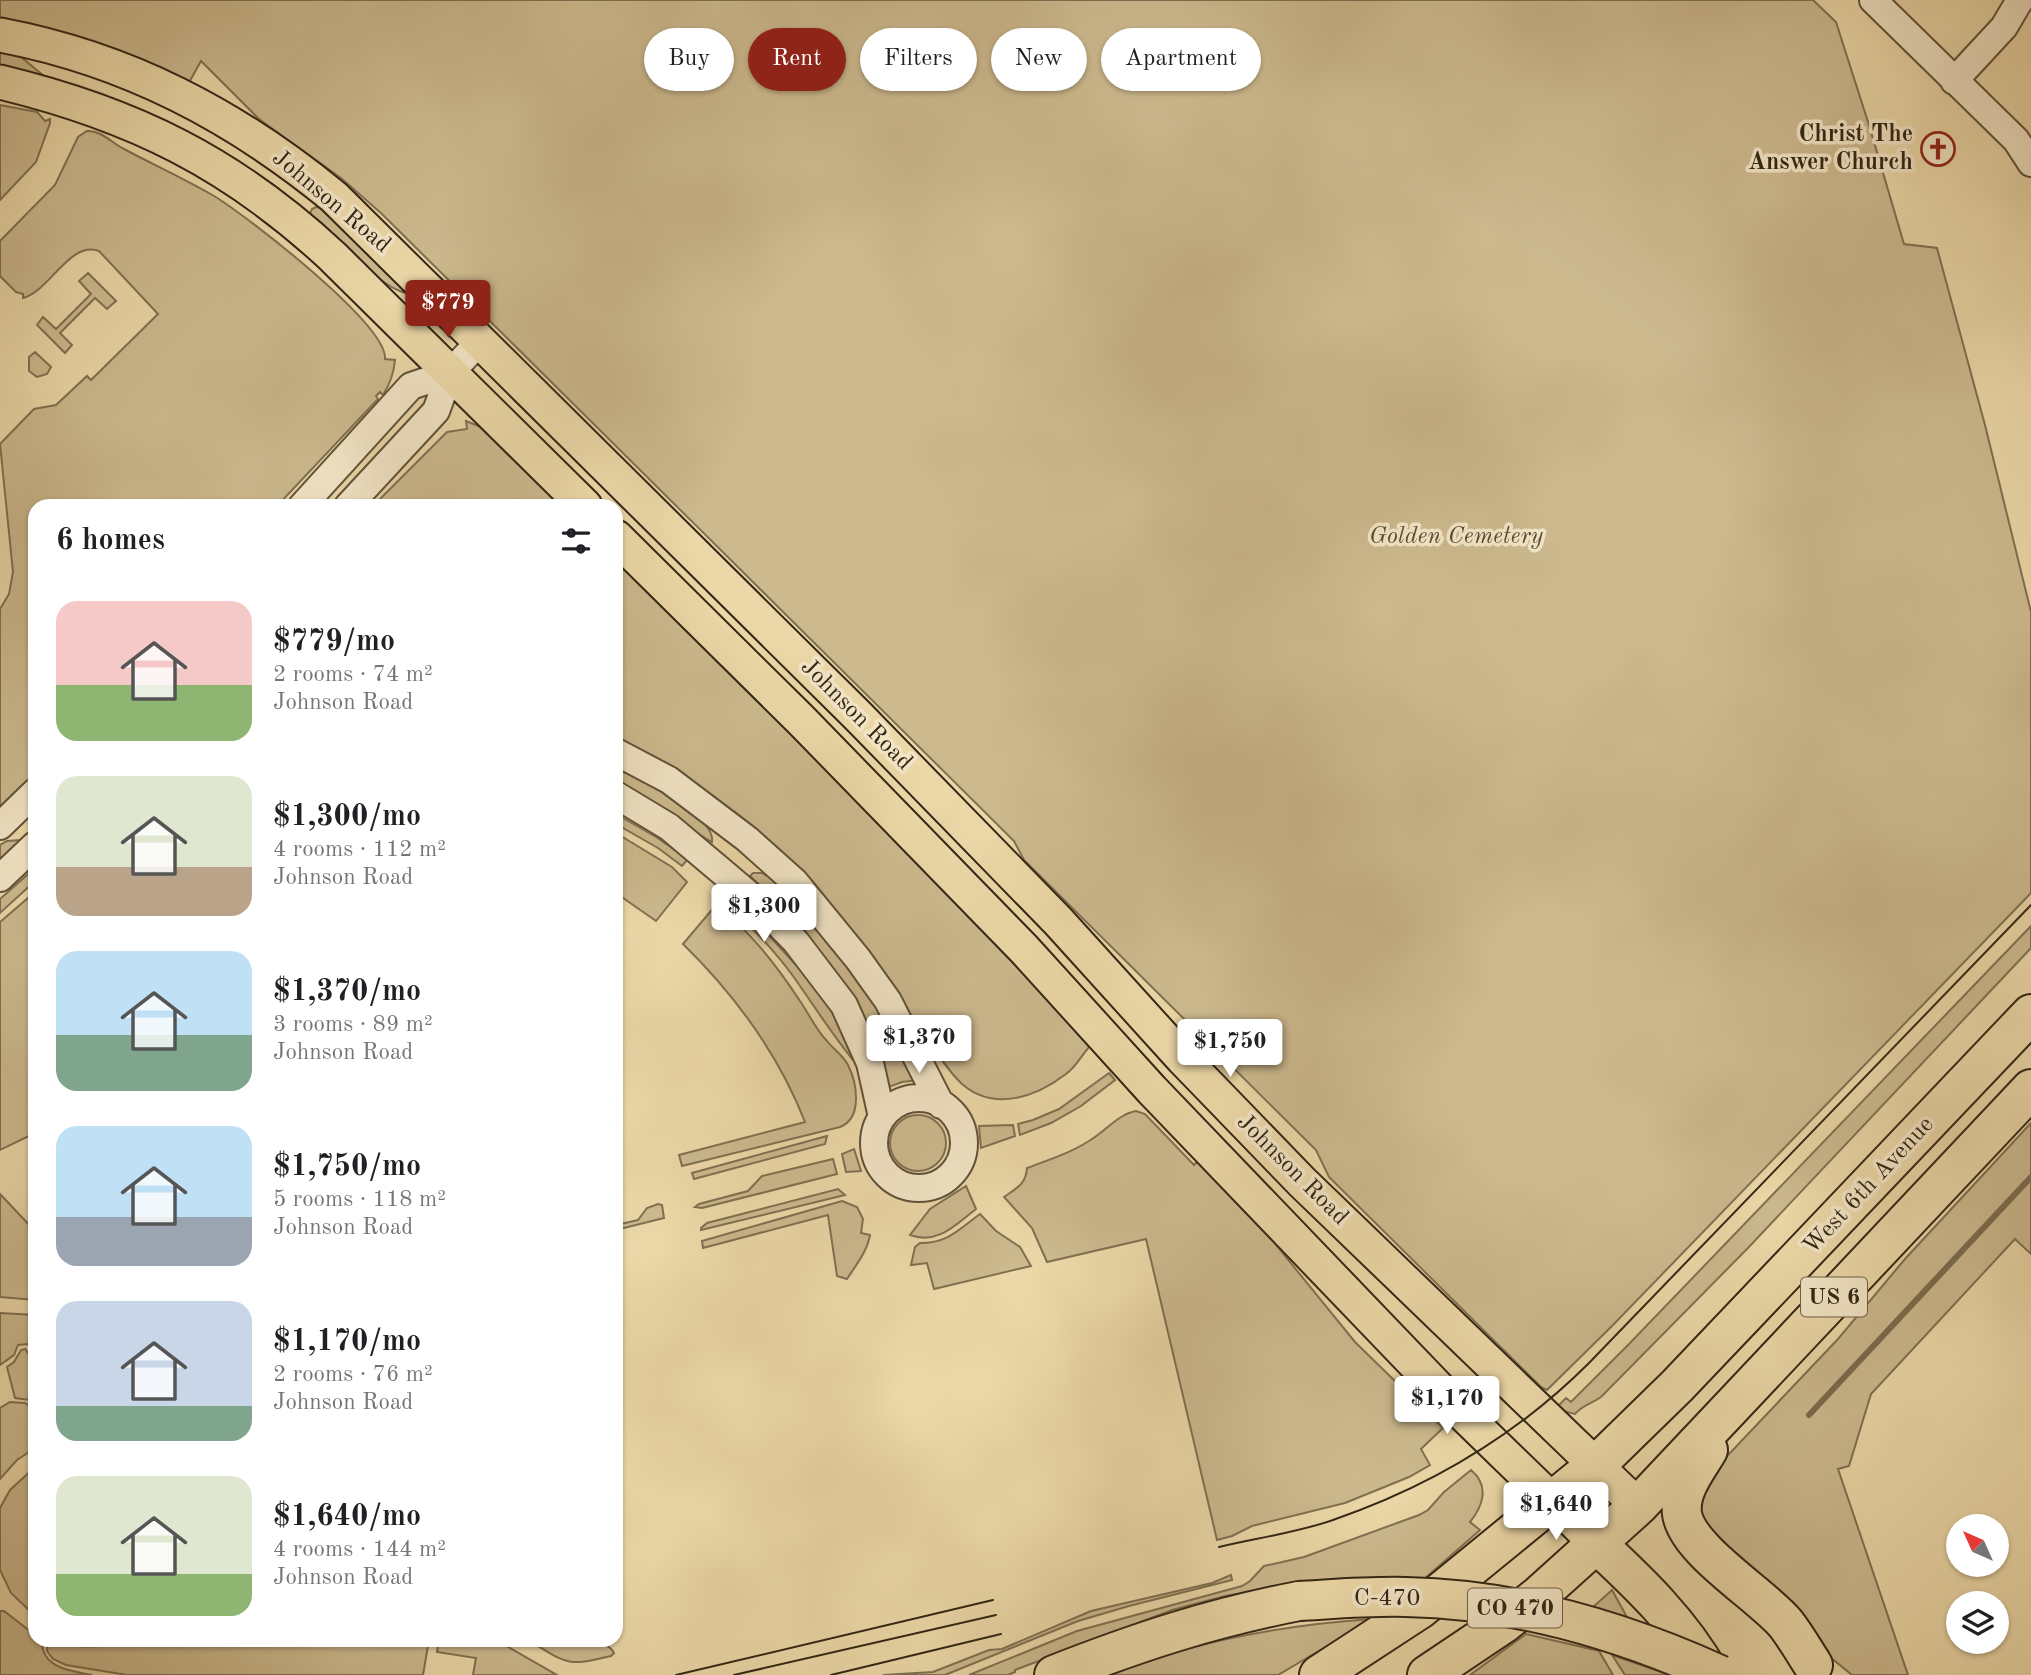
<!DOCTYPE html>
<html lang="en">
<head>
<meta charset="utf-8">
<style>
  body { margin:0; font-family:"Old Standard TT",serif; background:#f6f6f6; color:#202124; height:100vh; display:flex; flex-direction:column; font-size:26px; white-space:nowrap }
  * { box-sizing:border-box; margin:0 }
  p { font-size:23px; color:#757577 }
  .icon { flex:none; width:38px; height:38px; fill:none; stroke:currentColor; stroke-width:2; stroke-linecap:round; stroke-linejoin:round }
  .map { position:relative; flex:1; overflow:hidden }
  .side { position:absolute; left:28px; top:499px; width:595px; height:1148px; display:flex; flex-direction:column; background:#fff; border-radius:21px; box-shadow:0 2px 5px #0004 }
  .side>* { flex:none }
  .top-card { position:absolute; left:644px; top:28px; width:665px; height:63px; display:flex; gap:14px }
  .needle { width:46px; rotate:315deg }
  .buttons { position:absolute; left:1946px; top:1514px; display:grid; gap:14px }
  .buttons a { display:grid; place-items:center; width:63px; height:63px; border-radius:50%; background:#fff; box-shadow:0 2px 5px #0004; font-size:35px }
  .price { position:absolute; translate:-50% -60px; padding:0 16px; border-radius:7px; background:#fff; color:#222; font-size:23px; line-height:46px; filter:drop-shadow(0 2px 4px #0008) }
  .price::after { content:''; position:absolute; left:50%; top:42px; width:21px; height:16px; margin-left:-10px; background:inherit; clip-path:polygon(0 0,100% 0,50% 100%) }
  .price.selected { background:#8f2418; color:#fff }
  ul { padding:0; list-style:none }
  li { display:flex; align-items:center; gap:21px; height:175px; padding:0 28px }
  li span { display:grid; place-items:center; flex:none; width:196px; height:140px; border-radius:21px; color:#555 }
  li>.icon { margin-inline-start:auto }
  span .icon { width:84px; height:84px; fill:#fffc; stroke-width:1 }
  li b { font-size:30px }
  h2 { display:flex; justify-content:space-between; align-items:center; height:84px; padding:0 28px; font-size:30px }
  .pill { padding:0 24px; border-radius:32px; background:#fff; box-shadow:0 2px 5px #0004; font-size:24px; line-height:63px }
  .pill.selected { background:#8f2418; color:#fff }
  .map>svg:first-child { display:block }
</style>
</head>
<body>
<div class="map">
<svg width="2031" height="1675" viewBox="0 0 2031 1675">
  <rect width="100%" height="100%" fill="#ebd7a7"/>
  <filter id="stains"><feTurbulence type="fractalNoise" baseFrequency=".00286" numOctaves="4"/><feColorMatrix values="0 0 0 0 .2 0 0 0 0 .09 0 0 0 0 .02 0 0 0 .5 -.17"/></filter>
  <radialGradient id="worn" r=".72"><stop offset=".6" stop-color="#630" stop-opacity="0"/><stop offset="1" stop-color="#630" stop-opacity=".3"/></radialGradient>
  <path fill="#ccb98e" stroke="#7f7051" stroke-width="2" d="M 0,0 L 1813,0 L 1836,22 L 1869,125 L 1904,244 L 1937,248 L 1985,425 L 2031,612 L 2031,893 L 1613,1325 L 1547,1390 L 1541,1387 L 1329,1177 L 1316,1150 L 1024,860 L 1014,841 L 382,214 L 341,178 L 259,119 L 201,61 L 186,88 L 0,21 Z
    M 0,51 L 21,57 L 45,77 L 0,65 Z
    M 0,105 L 37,112 L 45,121 L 50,119 L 50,123 L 36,162 L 0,200 Z
    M 87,131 C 101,130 112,143 124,149 C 154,165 185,179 214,196 C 247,216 388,325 385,359 L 395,360 C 394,373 390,384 383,395 L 380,392 L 376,396 L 378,399 L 277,506 L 35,506 L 35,774 L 0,809 L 0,609 L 9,594 L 13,572 L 0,444 L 34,409 L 56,405 L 87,376 L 91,380 L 158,314 L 99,251 C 70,240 51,290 23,298 L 23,294 L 16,292 L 0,276 L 0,241 L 55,185 L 78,137 Z
    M 316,207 L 321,208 L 408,290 L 406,293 C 382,289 328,234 309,216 L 312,209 Z
    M 88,273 L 116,301 L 107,309 L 95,298 L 60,333 L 72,345 L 65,353 L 37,325 L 43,317 L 56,329 L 91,294 L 79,281 Z
    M 35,352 L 51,367 L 47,374 L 37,377 L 29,371 L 29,357 Z
    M 466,421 L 486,429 L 563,506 L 373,506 L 447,432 L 467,429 Z
    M 616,557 L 869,807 L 1091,1045 C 1082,1054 1077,1066 1066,1074 C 1036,1097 994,1112 962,1084 C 945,1068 933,1046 920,1027 L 912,1031 C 899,1007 888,982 873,960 C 808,864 721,789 616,740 Z
    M 616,768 C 638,779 716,815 712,842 L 616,785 Z
    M 616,814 L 656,837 L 688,859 L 682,866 L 658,848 L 616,824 Z
    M 616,833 L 672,867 L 687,882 L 656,921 L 616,893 Z
    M 22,840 L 0,866 L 0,845 L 7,841 Z
    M 35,868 L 35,881 L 0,913 L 0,899 Z
    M 753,873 L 762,873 L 774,880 L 796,901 L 879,1000 L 899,1040 L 877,1051 L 805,937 L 775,901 L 750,876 Z
    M 35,892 L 35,1133 L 0,1150 L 0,922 Z
    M 737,901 L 831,1003 L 857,1055 L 853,1060 C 831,1033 813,1004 793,976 C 775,951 753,929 731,907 Z
    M 715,906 C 748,927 779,969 800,1001 C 809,1014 816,1030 827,1041 C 834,1050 843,1055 848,1065 C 857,1083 863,1118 840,1127 L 682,1166 L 679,1155 L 805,1122 C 778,1053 735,995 683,944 Z
    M 2031,926 L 2031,948 L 1747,1249 L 1601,1397 C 1591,1404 1583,1405 1575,1414 L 1555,1409 L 1566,1398 L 1571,1402 L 1630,1343 Z
    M 901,1045 L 919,1080 L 902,1082 L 886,1088 L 878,1055 Z
    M 1109,1073 L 1115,1080 L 1081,1106 L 1051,1123 L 1020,1135 L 1018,1124 L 1033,1120 L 1059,1109 Z
    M 1136,1111 L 1145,1114 L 1194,1165 L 1200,1159 L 1259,1224 L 1355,1342 L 1443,1428 L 1421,1449 L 1430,1465 L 1409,1477 L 1345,1503 L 1252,1526 L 1232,1536 L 1217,1540 L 1146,1239 L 1047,1262 L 1032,1228 L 1004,1197 C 1017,1188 1026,1184 1027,1168 C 1049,1160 1070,1153 1089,1141 C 1105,1132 1118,1114 1136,1111 Z
    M890 1143a28 28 0 1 1 56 0a28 28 0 1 1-56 0Z
    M 2031,1123 L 2031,1254 L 2015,1239 L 1871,1394 L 1849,1466 L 1838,1469 L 1908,1675 L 1852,1675 L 1819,1648 L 1708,1538 L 1700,1515 L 1699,1493 L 1711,1473 L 1838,1339 L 1905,1259 Z
    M 1013,1125 L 1015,1136 L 981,1148 L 979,1126 Z
    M 827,1136 L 825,1144 L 694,1179 L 692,1173 Z
    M 854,1149 L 861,1171 L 846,1172 L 842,1154 Z
    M 833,1159 L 837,1174 L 702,1208 L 695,1207 L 699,1204 L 748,1191 L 762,1176 Z
    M 966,1186 L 976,1209 C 955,1225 938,1245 910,1235 L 930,1209 Z
    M 838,1189 L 845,1195 L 701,1230 L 701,1228 L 707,1223 Z
    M 0,1194 L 35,1231 L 35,1300 L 0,1297 Z
    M 842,1201 L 857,1207 L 863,1219 L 861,1233 L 870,1235 C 867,1252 856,1265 847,1279 L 837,1276 L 828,1215 L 703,1248 L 702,1241 Z
    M 658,1204 L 662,1205 L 664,1218 L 616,1230 L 616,1225 L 638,1220 L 647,1208 Z
    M 980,1214 L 996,1231 L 1020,1247 L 1031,1266 L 934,1289 L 927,1263 L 911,1265 L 915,1247 L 920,1243 C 948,1243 958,1230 980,1214 Z
    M 0,1313 L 35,1315 L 35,1356 L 28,1344 L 18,1345 L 14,1355 L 0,1365 Z
    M 25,1349 L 35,1362 L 35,1405 L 30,1400 L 15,1398 L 7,1367 L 14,1362 L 21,1350 Z
    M 10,1402 L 25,1403 L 35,1410 L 35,1448 L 17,1460 L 0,1479 L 0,1408 Z
    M 35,1467 L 35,1616 L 11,1593 L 0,1570 L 0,1508 L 10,1490 Z
    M 1471,1470 C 1490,1486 1483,1506 1470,1522 L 1480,1530 L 1423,1580 L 1283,1586 L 1225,1596 L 1172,1610 L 1015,1670 L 1015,1672 L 1008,1675 L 969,1675 L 1077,1631 L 1242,1586 L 1250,1581 L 1264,1566 L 1304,1557 L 1419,1515 L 1428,1510 L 1444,1492 Z
    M 1231,1575 L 1232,1580 L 1129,1606 L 1078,1621 L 945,1675 L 883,1675 L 933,1672 L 989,1650 L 1002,1649 L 1091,1611 L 1212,1583 Z
    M 1612,1590 L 1627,1617 L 1593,1607 Z
    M 0,1611 L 4,1611 L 35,1635 L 35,1640 L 42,1640 C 41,1668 70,1671 92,1675 L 0,1675 Z
    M 1373,1619 L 1278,1675 L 1105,1675 C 1191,1642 1281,1625 1373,1619 Z
    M 1526,1634 L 1599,1651 L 1613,1675 L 1470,1675 Z
    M 147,1640 L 429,1640 L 423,1675 L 127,1675 L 66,1665 L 53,1659 L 47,1651 L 48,1641 C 81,1651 113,1645 147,1640 Z
    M 439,1640 L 496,1640 L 557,1675 L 473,1675 L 476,1658 L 437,1652 Z
    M 528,1640 C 549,1640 605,1633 614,1653 L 611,1656 C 565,1667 568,1664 528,1640 Z
    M 1612,1655 L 1670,1675 L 1625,1675 Z"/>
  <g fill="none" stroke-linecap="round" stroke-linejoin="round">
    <path stroke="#7b6c4e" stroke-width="6" d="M 1809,1415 L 2031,1177"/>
    <g stroke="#605239" stroke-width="30">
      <path id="minor" d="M 1873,0 L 2016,140 L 2031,163
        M 1954,81 L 2004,27 L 2020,0
        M 302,506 L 411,386 L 450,373
        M 348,506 L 436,411 L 450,373 L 481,340
        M 616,752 L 669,780 L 747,839 L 795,882 L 858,959 L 888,1001 L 941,1105
        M 616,795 L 669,827 L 720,870 L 753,898 L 796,942 L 844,1005 L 870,1063 L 882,1117
        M 0,826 L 35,792
        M 0,878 L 35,845
        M874 1143a45 45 0 1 1 90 0a45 45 0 1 1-90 0Z"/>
    </g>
    <g stroke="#322614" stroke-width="37">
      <path id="major" d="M 0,35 C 127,59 234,115 334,197 L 858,716 L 1058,921 L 1183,1059 L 1302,1182 L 1638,1506
        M 0,82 C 133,114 232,163 332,256 L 585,506
        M 616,537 L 801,720 L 1024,949 L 1152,1090 L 1465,1416 L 1597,1544"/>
    </g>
    <g stroke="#322614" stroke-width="42">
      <path id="highway" d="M 1708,1450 C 1697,1469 1679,1490 1682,1514 C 1688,1551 1762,1595 1786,1624 C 1796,1637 1804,1651 1813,1665
        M 1597,1544 C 1639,1583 1682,1624 1710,1675
        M 1054,1675 C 1138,1642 1211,1618 1299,1601
        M 1319,1675 L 1420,1609 L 1595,1466 L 1677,1386 L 2031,1014
        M 1427,1675 L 1503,1624 L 1537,1597 L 1638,1506 L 2031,1089"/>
    </g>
    <use href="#minor" stroke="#f2e5c6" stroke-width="26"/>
    <use href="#major" stroke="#ebd7a7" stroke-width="33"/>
    <use href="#highway" stroke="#ebd7a7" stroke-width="38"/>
    <path stroke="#322614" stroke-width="2" d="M 1219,1547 C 1256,1538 1296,1533 1333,1520 C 1429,1487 1517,1435 1589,1363 L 2031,905
      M 676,1675 L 993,1600
      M 734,1675 L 996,1615
      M 831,1675 L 1001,1634"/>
    <g stroke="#322614" stroke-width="42" stroke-linecap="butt">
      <path id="highway-bridge" d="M 1299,1601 C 1335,1599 1370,1596 1406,1597 C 1516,1599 1621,1630 1720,1675"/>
    </g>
    <use href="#highway-bridge" stroke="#ebd7a7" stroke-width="38"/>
  </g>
  <defs>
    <g id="church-ring" transform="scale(1.75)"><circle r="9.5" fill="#f2e5c6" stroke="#8f2418" stroke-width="1.5"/><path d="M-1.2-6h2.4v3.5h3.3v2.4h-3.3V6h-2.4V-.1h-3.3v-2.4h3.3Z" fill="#8f2418"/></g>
  </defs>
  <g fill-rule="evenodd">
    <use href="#church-ring" x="1938" y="149"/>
  </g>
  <g text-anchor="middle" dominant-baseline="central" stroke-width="7" stroke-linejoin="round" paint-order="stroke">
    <g fill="#f2e5c6" stroke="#6c5f49" stroke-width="2">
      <rect x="1801" y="1277.5" width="66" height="39" rx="5"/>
      <rect x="1468" y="1588.5" width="94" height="39" rx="5"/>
    </g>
    <g font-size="23" font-weight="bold" fill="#322614">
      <text x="1834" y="1297">US 6</text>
      <text x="1515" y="1608">CO 470</text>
    </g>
    <g font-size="24" font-weight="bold" fill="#322614" stroke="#f2e5c6" text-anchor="end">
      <text x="1913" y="135">Christ The<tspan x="1913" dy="28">Answer Church</tspan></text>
    </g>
    <g font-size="24" fill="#322614" stroke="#f2e5c6">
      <text transform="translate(331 202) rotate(40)">Johnson Road</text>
      <text transform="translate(856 715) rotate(45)">Johnson Road</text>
      <text transform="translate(1292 1170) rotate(45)">Johnson Road</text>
      <text transform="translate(1869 1186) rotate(-47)">West 6th Avenue</text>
      <text x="1387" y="1599">C-470</text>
    </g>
    <g font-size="24" font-style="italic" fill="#584b32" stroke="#f2e5c6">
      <text x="1456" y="537">Golden Cemetery</text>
    </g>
  </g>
  <rect width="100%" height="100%" filter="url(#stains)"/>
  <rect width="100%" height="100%" fill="url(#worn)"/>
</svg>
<div class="buttons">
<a><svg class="needle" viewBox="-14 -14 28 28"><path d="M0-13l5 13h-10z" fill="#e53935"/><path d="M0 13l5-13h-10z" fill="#757577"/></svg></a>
<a><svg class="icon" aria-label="layers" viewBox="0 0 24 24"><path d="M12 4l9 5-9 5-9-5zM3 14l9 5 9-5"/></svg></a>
</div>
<b class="price selected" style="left:448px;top:340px">$779</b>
<b class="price" style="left:764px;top:944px">$1,300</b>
<b class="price" style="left:919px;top:1075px">$1,370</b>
<b class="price" style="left:1230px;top:1079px">$1,750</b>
<b class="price" style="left:1447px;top:1436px">$1,170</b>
<b class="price" style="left:1556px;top:1542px">$1,640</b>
<div class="top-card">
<a class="pill">Buy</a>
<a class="pill selected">Rent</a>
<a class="pill">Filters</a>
<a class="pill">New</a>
<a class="pill">Apartment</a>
</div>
<section class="side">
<h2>6 homes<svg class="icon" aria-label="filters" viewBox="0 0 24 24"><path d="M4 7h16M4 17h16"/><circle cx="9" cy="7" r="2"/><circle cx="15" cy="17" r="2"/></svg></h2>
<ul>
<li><span style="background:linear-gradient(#f6c9c9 60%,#8fb573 0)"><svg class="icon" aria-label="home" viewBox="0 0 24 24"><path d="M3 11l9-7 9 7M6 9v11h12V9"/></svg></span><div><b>$779/mo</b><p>2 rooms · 74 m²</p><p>Johnson Road</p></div></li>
<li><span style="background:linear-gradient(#dfe7d0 65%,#b9a48a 0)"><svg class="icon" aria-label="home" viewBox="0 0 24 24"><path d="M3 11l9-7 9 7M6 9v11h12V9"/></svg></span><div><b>$1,300/mo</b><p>4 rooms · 112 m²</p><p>Johnson Road</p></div></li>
<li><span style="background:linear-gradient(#bfe0f5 60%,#7fa58c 0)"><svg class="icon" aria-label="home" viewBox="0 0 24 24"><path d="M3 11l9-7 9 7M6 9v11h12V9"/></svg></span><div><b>$1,370/mo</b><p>3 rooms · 89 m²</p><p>Johnson Road</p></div></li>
<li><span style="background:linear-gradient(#bfe0f5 65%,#9aa5b1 0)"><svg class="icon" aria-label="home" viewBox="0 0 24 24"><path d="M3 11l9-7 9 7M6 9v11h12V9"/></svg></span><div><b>$1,750/mo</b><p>5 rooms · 118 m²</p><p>Johnson Road</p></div></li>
<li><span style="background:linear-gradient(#c9d6e8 75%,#7fa58c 0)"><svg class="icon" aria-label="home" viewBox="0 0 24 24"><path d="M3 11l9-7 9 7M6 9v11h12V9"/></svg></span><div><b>$1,170/mo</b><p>2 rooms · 76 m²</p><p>Johnson Road</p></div></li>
<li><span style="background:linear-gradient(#dfe7d0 70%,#8fb573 0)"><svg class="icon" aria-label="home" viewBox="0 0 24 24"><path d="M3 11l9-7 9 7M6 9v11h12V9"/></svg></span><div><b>$1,640/mo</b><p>4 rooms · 144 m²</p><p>Johnson Road</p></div></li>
</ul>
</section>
</div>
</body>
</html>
